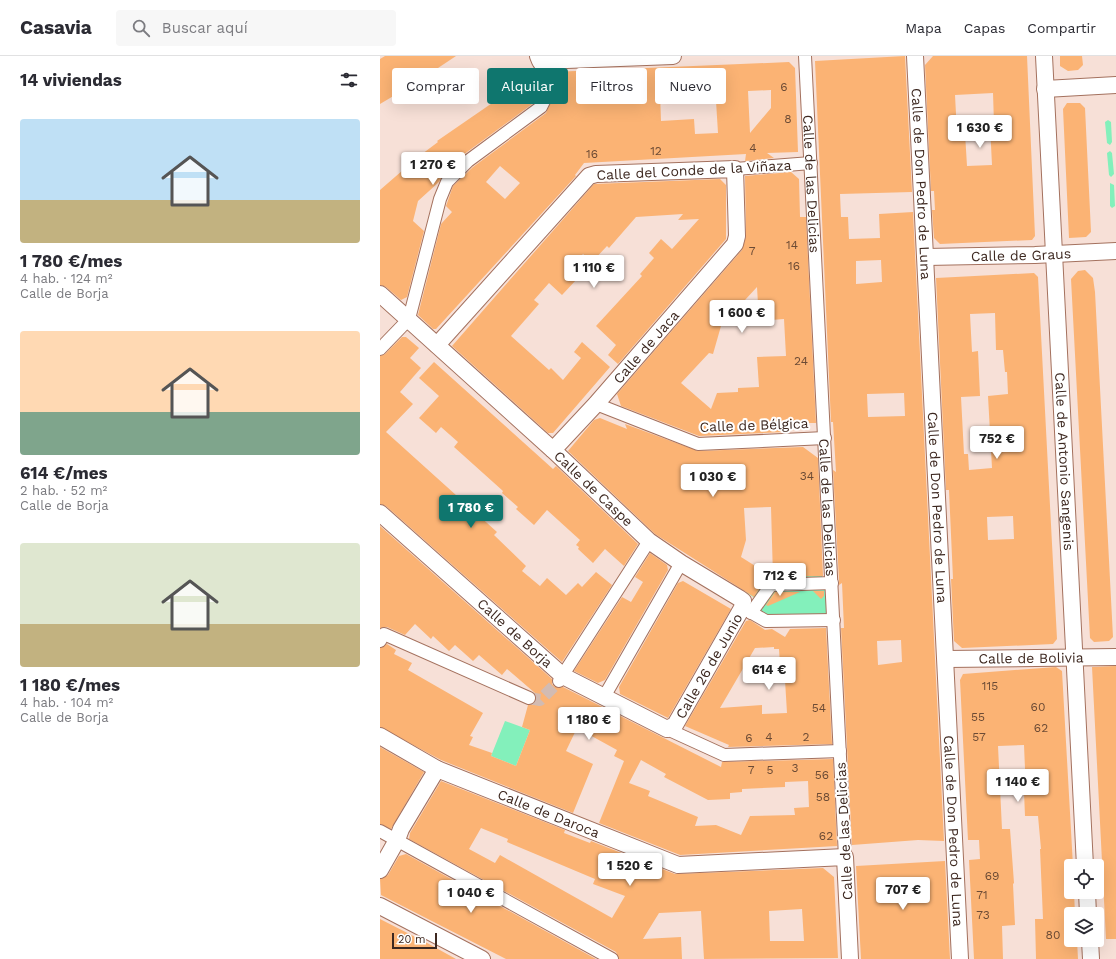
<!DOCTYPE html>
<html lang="es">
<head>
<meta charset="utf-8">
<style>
  body { margin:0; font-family:"Work Sans",sans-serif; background:#f7f7f7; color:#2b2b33; height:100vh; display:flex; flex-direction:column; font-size:15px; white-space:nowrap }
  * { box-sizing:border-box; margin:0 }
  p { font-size:13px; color:#7c7c81 }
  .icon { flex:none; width:22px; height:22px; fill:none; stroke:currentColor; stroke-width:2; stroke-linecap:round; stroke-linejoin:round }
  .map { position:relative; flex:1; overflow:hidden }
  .side { display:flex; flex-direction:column; background:#fff; width:380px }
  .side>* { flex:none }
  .top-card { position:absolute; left:12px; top:12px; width:380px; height:36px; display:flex; gap:8px }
  .tools { position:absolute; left:684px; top:803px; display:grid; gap:8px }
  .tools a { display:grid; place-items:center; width:40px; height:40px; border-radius:4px; background:#fff; box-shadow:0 4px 16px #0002; font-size:20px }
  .scale { position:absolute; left:12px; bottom:10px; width:45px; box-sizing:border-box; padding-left:4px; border:2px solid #3d2820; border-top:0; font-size:11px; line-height:14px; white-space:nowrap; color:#3d2820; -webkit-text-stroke:3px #fff; paint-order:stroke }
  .price { position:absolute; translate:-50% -34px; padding:0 9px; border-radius:4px; background:#fff; color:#222; font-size:13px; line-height:26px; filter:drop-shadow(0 1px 2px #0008) }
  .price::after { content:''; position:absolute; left:50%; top:24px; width:12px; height:9px; margin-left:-6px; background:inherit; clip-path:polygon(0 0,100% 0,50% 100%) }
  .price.on { background:#0f766e; color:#fff }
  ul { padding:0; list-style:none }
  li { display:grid; align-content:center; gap:8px; height:212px; padding:0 20px }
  li span { display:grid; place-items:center; height:124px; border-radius:4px; color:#555 }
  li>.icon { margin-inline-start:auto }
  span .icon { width:72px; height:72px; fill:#fffc; stroke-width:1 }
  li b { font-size:17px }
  h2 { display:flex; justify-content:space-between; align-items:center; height:48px; padding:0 20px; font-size:17px }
  .chip { padding:0 14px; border-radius:4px; background:#fff; box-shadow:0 4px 16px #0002; font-size:14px; line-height:36px }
  .chip.on { background:#0f766e; color:#fff }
  header { display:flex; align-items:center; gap:24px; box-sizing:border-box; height:56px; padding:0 20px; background:#fff; border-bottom:1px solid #e1e1e2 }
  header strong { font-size:19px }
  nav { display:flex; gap:22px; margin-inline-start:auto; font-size:14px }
  .search { width:280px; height:36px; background:#f7f7f7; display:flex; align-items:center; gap:10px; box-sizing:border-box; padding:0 14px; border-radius:4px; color:#7c7c81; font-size:15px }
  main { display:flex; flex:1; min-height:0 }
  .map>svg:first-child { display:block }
</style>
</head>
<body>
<header>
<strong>Casavia</strong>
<div class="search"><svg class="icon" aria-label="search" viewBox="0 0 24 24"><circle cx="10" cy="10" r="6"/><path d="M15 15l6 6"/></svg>Buscar aquí</div>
<nav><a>Mapa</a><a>Capas</a><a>Compartir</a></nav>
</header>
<main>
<section class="side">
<h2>14 viviendas<svg class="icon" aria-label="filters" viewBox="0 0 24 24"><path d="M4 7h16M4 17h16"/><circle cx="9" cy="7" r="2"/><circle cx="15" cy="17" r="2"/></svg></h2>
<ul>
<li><span style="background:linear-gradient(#bfe0f5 65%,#c2b280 0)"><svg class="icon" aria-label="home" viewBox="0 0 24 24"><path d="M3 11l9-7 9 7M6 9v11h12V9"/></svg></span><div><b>1 780 €/mes</b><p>4 hab. · 124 m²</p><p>Calle de Borja</p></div></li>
<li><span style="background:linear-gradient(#ffd9b3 65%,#7fa58c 0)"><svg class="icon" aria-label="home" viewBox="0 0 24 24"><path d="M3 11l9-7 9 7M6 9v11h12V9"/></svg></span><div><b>614 €/mes</b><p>2 hab. · 52 m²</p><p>Calle de Borja</p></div></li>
<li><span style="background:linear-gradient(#dfe7d0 65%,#c2b280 0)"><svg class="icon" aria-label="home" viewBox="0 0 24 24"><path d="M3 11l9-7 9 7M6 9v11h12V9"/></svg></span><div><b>1 180 €/mes</b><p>4 hab. · 104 m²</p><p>Calle de Borja</p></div></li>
</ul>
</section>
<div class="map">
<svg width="736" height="903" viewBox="0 0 736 903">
  <rect width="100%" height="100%" fill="#f7e0d7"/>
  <path fill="#83f0bb" d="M 728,64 L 731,66 L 732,86 L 730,89 L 727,87 L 725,66 Z
    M 730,95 L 732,97 L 734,118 L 731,121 L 729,119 L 727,97 Z
    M 730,127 L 734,129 L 735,150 L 732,152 L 730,150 Z
    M 442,515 L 442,527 L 452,527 L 454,564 L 386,565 L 371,557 L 379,545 L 366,536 L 378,517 Z
    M 125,665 L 150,674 L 136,710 L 111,700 Z"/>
  <path fill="#fbb374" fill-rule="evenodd" d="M 5,0 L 76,0 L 58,12 L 62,19 L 42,33 L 37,26 L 0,48 L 0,3 Z
    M 525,0 L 532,136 L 460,138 L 461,161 L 468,161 L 469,183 L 500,182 L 499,158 L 533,156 L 564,785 L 538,784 L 472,789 L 461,572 L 464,572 L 462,527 L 459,529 L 459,524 L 453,414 L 456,416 L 453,366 L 451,366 L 435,5 ZM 501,204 L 502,226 L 476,228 L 476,205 ZM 524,337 L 525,360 L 488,361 L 487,338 ZM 521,584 L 522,606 L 498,609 L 497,585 Z
    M 553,0 L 647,0 L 655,180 L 652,184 L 560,188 L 554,182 L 552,154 L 555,154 L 554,135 L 551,135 L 545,9 ZM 613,37 L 614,68 L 610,69 L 612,109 L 587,110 L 585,77 L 577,77 L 575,39 Z
    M 680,0 L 702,0 L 703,9 L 698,14 L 688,15 L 680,10 Z
    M 409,6 L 415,12 L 418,96 L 387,97 L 394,102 L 365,105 L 366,98 L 204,107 L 195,119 L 196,120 L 56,273 L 53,273 L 38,259 L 61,168 L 72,156 L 66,150 L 73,130 L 93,111 L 166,57 L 172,42 L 169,19 L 172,16 ZM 391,34 L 391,52 L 370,77 L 368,35 ZM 323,35 L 324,46 L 336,45 L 338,77 L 315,78 L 314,63 L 281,65 L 280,36 ZM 120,110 L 140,127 L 125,143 L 106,126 Z
    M 155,26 L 157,42 L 155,46 L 83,99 L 62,121 L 59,126 L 38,145 L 33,165 L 44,175 L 27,241 L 21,244 L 6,231 L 0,229 L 0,134 L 38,101 L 58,86 L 57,85 L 131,34 L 130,32 Z
    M 687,47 L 700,47 L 705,52 L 711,176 L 706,181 L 689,182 L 683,53 Z
    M 411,116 L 419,123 L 420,161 L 426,161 L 436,367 L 427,367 L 427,373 L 403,375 L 405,376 L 319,380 L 241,350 L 237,338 L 362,194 L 366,180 L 365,120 ZM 377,231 L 379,265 L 404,263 L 406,300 L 377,301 L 379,331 L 358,332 L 358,336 L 337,337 L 331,353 L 301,327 L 329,297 L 333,298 L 341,270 Z
    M 340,123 L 346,129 L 346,183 L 238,308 L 228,299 L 236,289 L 216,270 L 262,220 L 260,218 L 274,202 L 269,197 L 281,183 L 292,193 L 319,163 L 298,164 L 303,158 L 256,161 L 229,192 L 227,190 L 212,206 L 203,198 L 188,215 L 197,223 L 182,239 L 169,227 L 154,244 L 159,248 L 131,280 L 169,314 L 171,312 L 183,324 L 201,302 L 194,296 L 202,286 L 230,311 L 173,377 L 168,377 L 72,290 L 214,128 Z
    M 705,214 L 713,222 L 715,236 L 733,581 L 729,585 L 714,586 L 710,582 L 691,223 L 698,215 Z
    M 654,217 L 658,221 L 677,583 L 673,588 L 582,592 L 574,585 L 571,523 L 573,523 L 569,434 L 566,434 L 556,222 ZM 615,257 L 616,294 L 623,294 L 625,316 L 627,316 L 628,338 L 608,340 L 612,412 L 589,414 L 588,398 L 584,398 L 581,341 L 600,340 L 598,295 L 592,296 L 590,258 ZM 633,460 L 634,483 L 608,484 L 607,461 Z
    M 22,281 L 26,281 L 39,292 L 30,302 L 41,312 L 20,336 L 33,348 L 6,376 L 117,476 L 114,479 L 146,510 L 142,515 L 160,530 L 167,522 L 186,539 L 198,527 L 202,531 L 216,516 L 232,529 L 182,606 L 6,450 L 0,448 L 0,300 L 5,298 Z
    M 54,306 L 173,413 L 176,410 L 258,488 L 244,510 L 225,493 L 213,507 L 198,493 L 199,491 L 196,489 L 200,484 L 167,454 L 154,469 L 136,453 L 138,451 L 122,437 L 123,435 L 74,391 L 78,386 L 61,371 L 56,377 L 39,362 L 59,340 L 39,322 Z
    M 220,362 L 247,373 L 245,368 L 318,395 L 423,391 L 438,402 L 443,520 L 393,521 L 391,451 L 364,452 L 366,484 L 361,501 L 393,521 L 385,524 L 374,541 L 275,478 L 188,395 L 214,364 Z
    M 0,470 L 172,623 L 172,628 L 175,631 L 183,631 L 341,711 L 342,706 L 453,703 L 457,790 L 300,799 L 219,767 L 244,705 L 234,700 L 237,694 L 197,672 L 186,695 L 213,708 L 193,757 L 61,704 L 0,671 L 0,592 L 7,588 L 16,594 L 14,598 L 32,607 L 28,614 L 103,657 L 90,680 L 93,681 L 89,689 L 112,697 L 111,700 L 136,710 L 150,674 L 142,671 L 148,649 L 154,648 L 156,642 L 155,637 L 127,613 L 122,619 L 99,599 L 93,605 L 75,589 L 69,595 L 53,580 L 51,583 L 35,568 L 25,579 L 7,571 L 0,572 ZM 261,704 L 286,718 L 284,721 L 328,744 L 350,743 L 350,737 L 362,736 L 362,733 L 405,731 L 405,726 L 428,725 L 429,751 L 414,752 L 415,759 L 370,760 L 361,779 L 336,769 L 315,770 L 318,761 L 268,740 L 270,735 L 249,727 Z
    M 270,497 L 287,509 L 288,514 L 225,624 L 218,627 L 194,615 L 242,541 L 251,546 L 263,526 L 255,521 Z
    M 303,525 L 351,553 L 288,662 L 240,638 L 239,631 L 298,527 Z
    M 433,535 L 444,535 L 444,540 L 441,543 Z
    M 395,536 L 420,536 L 388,550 L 386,549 Z
    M 370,564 L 385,574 L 392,573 L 405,581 L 410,573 L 446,572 L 452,688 L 348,691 L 349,689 L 305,670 L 366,565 ZM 394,591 L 394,593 L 399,593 L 401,624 L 405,624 L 407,657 L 382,658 L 382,649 L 340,652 L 375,592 Z
    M 736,610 L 736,883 L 726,883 L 712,611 Z
    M 676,611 L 682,615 L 693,810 L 691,810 L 691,836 L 694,836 L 695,858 L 691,858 L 691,884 L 697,884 L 698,903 L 656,903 L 655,863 L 663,863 L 660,793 L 661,793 L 658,760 L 645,760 L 644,736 L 646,736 L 644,689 L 618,690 L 622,773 L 630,773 L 634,827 L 633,828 L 635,869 L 622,870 L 623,903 L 594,903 L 589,804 L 600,803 L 599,784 L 588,784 L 580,624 L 583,618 Z
    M 0,691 L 44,716 L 11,773 L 0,768 Z
    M 61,725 L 185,774 L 184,777 L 210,787 L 211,785 L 295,818 L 443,812 L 454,821 L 458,902 L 324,903 L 321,855 L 279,857 L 263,883 L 301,881 L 302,903 L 239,903 L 236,896 L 29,783 L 30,777 ZM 101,772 L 128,783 L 127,786 L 215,823 L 213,828 L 245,840 L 232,862 L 120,799 L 115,807 L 89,793 ZM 422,853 L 424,885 L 390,885 L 389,855 Z
    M 26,798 L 216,903 L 126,903 L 1,839 L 0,823 L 8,819 L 19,800 Z
    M 565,805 L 570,903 L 481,903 L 476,810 Z
    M 0,863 L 49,888 L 76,903 L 0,903 Z"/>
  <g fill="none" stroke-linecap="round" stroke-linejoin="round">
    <path stroke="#d2bbb2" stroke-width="12" stroke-dasharray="12 6" stroke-linecap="butt" d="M 149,642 L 160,644 L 178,626"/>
    <g stroke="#a4715e" stroke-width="14">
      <g id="pedestrian">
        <path id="s1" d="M 425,0 L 465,801"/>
        <path d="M 355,113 L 431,107"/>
        <path d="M 30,259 L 60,143 L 67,126 L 88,105 L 161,51 L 165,43 L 160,5"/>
        <path d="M 0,293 L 26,266"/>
        <path d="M 216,348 L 318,388 L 445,382"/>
        <path d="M 365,553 L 386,565 L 454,564"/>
        <path d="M 371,557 L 391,529 L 452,527"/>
        <path d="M 0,585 L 4,578 L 149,642"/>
        <path d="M 179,625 L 269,485"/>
        <path d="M 224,641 L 301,507"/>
        <path d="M 287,673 L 344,699 L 460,695"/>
        <path d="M 0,775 L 232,903"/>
      </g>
    </g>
    <g stroke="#a4715e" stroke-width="18">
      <g id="minor">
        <path d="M 158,0 L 160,5 L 293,0"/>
        <path id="s2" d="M 535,0 L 580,903"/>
        <path id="s3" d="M 664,0 L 705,810"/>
        <path d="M 665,33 L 736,29"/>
        <path id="s4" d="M 546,201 L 655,199 L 736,195"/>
        <path id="s5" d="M 0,238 L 173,394 L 269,485 L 301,507 L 359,542 L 363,545 L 362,552 L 295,669 L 287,673 L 183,620 L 0,457"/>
        <path d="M 57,289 L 209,120 L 216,118 L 355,113 L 357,180 L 355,188 L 216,348 L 173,394"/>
        <path id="s6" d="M 566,603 L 736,601"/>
        <path id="s7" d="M 0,680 L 57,713 L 298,809 L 465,801 L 470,903"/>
        <path d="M 0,814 L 17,784 L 21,773 L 57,713"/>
        <path d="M 707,836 L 708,858"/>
        <path d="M 0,850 L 102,903"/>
        <path d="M 710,884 L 711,903"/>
      </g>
    </g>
    <use href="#pedestrian" stroke="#fff" stroke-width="12"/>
    <use href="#minor" stroke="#fff" stroke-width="16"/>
  </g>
  <g text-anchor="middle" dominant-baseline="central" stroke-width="4" stroke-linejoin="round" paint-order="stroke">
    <g font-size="12" fill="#6c4b35">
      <text x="404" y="31">6</text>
      <text x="408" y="63">8</text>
      <text x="373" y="92">4</text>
      <text x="276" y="95">12</text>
      <text x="212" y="98">16</text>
      <text x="412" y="189">14</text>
      <text x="372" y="195">7</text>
      <text x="414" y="210">16</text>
      <text x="421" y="305">24</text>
      <text x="427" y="420">34</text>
      <text x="610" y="630">115</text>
      <text x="658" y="651">60</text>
      <text x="439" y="652">54</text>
      <text x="598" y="661">55</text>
      <text x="661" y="672">62</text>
      <text x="389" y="681">4</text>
      <text x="426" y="681">2</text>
      <text x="599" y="681">57</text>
      <text x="369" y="682">6</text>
      <text x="415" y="712">3</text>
      <text x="371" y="714">7</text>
      <text x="390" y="714">5</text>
      <text x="442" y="719">56</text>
      <text x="443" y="741">58</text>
      <text x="446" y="780">62</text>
      <text x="612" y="820">69</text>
      <text x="602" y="839">71</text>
      <text x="603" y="859">73</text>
      <text x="673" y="879">80</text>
    </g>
    <g font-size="14" fill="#3d2820" stroke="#fff">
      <text transform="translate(314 114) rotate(-3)">Calle del Conde de la Viñaza</text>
      <text stroke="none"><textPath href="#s1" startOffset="128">Calle de las Delicias</textPath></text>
      <text stroke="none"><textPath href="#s2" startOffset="128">Calle de Don Pedro de Luna</textPath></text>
      <text stroke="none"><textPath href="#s4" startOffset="95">Calle de Graus</textPath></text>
      <text transform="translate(266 291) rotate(-49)">Calle de Jaca</text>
      <text transform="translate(374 369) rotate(-2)">Calle de Bélgica</text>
      <text stroke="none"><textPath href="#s3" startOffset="406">Calle de Antonio Sangenis</textPath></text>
      <text stroke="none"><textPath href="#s5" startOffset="289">Calle de Caspe</textPath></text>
      <text stroke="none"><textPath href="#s1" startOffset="452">Calle de las Delicias</textPath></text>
      <text stroke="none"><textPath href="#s2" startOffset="452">Calle de Don Pedro de Luna</textPath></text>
      <text transform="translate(135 577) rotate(42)">Calle de Borja</text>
      <text stroke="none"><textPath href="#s6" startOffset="85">Calle de Bolivia</textPath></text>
      <text transform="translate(329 610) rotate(-60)">Calle 26 de Junio</text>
      <text stroke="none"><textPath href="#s7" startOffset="186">Calle de Daroca</textPath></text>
      <text transform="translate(464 775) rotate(-93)">Calle de las Delicias</text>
      <text stroke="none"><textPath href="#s2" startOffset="776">Calle de Don Pedro de Luna</textPath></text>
    </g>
  </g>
</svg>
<div class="tools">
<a><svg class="icon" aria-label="locate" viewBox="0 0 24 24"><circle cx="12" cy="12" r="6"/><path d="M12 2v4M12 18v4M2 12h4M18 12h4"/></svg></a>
<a><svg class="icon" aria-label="layers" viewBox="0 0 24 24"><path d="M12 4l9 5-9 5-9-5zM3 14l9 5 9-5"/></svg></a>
</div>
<div class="scale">20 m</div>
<b class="price" style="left:600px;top:93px">1 630 €</b>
<b class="price" style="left:53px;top:130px">1 270 €</b>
<b class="price" style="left:214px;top:233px">1 110 €</b>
<b class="price" style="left:362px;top:278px">1 600 €</b>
<b class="price" style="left:617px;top:404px">752 €</b>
<b class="price" style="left:333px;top:442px">1 030 €</b>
<b class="price on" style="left:91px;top:473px">1 780 €</b>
<b class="price" style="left:400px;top:541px">712 €</b>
<b class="price" style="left:389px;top:635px">614 €</b>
<b class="price" style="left:209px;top:685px">1 180 €</b>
<b class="price" style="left:638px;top:747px">1 140 €</b>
<b class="price" style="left:250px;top:831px">1 520 €</b>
<b class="price" style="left:523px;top:855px">707 €</b>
<b class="price" style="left:91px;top:858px">1 040 €</b>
<div class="top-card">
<a class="chip">Comprar</a>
<a class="chip on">Alquilar</a>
<a class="chip">Filtros</a>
<a class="chip">Nuevo</a>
</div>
</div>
</main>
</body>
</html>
